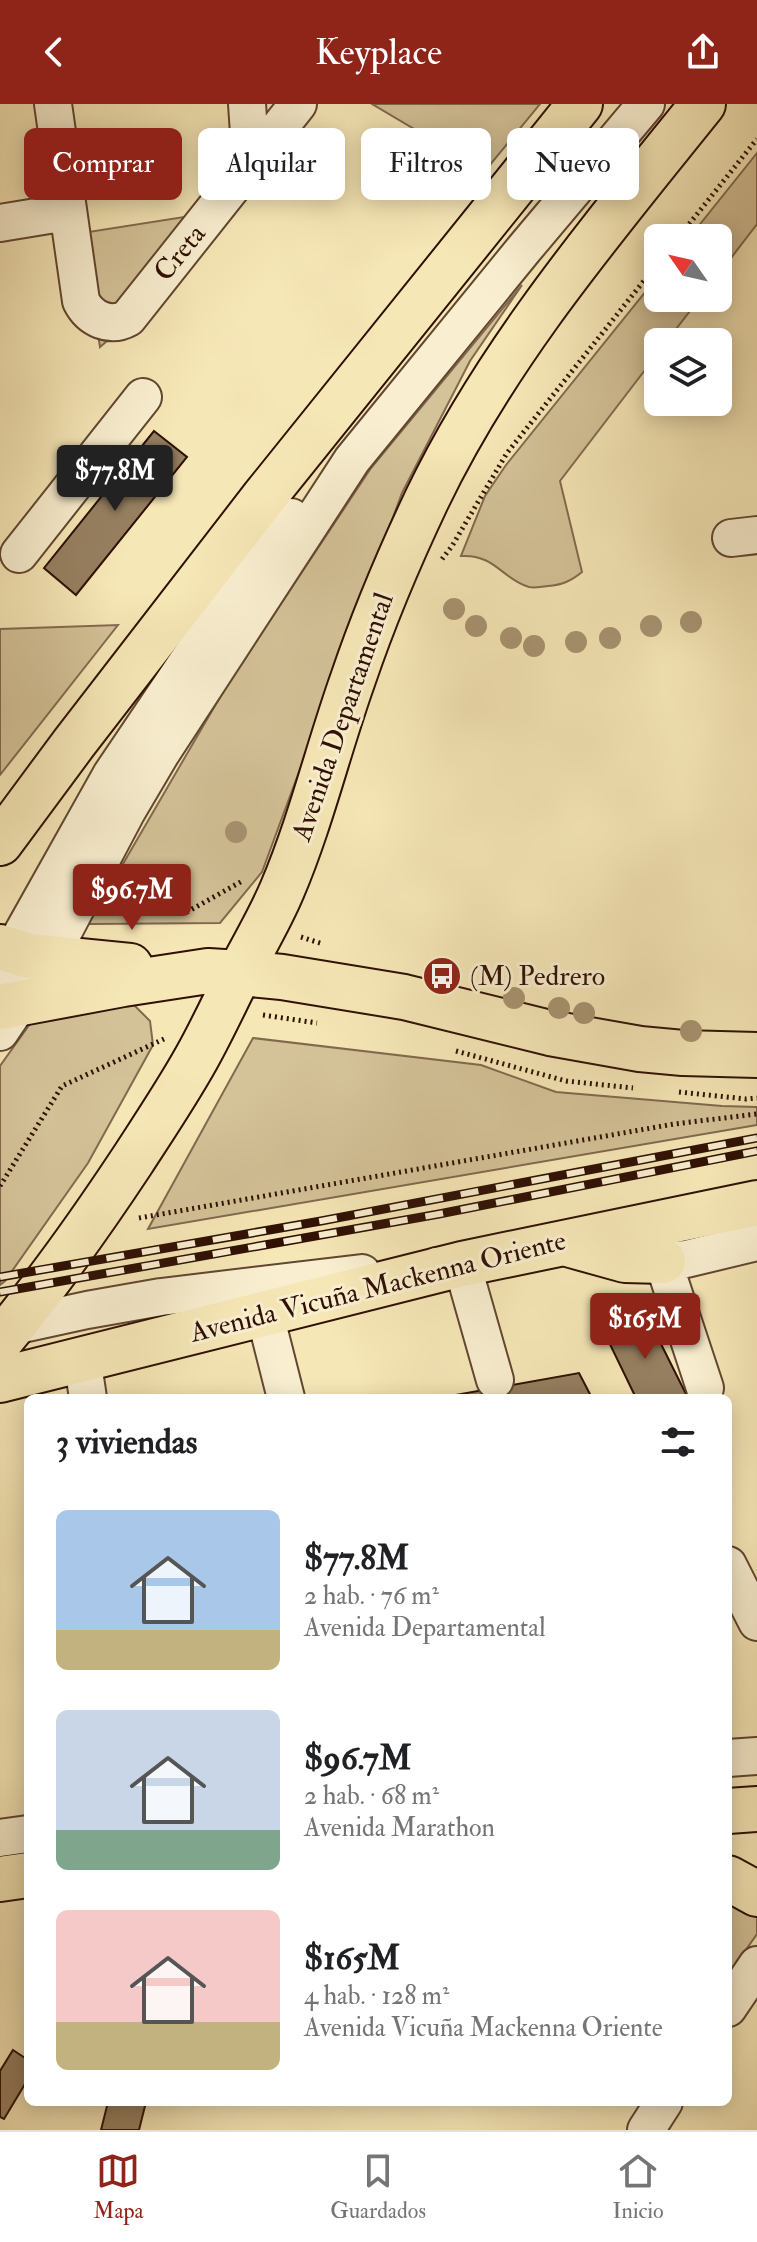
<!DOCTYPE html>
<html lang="es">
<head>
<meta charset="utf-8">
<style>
  body { margin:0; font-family:"IM FELL Double Pica",serif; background:#f2f2f2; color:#202124; height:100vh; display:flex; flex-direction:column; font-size:30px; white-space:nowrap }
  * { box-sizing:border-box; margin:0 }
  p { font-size:26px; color:#757577 }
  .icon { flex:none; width:44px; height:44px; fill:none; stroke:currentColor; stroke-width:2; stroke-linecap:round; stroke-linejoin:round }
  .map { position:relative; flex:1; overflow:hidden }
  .sheet { position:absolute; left:24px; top:1290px; width:708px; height:712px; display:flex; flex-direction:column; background:#fff; border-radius:12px; box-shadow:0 4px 20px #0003 }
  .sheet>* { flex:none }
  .guide { position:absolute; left:24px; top:24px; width:710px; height:72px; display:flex; gap:16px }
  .needle { width:52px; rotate:304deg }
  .tools { position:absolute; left:644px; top:120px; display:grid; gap:16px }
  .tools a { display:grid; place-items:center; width:88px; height:88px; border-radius:12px; background:#fff; box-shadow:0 4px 20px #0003; font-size:40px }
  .price { position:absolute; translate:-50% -68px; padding:0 18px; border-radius:8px; background:#8f2418; color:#fff; font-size:26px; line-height:52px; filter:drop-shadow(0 2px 4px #0008) }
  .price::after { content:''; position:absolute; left:50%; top:48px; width:24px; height:18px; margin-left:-12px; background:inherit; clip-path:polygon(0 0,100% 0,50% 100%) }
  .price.selected { background:#222; color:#fff }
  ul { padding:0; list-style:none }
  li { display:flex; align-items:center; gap:24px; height:200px; padding:0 32px }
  li span { display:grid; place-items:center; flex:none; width:224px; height:160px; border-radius:12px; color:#555 }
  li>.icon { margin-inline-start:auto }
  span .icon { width:96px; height:96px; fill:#fffc; stroke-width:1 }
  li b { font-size:34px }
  h2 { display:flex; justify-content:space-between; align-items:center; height:96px; padding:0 32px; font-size:34px }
  .tag { padding:0 28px; border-radius:12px; background:#fff; box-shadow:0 4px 20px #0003; font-size:28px; line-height:72px }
  .tag.selected { background:#8f2418; color:#fff }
  header { display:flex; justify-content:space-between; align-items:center; height:104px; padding:0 32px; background:#8f2418; color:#fff; font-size:36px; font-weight:600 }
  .menu { display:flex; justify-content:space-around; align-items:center; height:112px; border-top:2px solid #e0e0e0; background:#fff; font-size:22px; color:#757577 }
  .menu a { display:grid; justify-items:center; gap:4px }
  .menu .selected { color:#8f2418 }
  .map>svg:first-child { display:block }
</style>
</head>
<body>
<header><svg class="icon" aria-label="back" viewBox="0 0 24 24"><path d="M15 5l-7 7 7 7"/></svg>Keyplace<svg class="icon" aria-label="share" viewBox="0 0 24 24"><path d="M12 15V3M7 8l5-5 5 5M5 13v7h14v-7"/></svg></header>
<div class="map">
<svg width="757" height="2026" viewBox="0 0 757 2026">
  <rect width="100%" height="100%" fill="#f6e7b7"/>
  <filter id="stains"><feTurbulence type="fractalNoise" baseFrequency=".0025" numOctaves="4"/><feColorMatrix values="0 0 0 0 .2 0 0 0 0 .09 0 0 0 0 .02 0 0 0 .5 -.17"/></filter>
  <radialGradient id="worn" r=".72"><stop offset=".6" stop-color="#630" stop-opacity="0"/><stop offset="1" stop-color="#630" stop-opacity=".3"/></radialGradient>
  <path fill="#d4c298" stroke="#82694e" stroke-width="2" d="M 372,0 L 540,0 L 485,67 Z
    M 757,49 L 757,120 L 718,171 L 718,134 L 689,134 Z
    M 203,110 L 145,204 L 100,243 L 82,129 Z
    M 658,172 L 658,194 L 700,194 L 666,238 L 658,238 L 658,249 L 560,377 L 582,468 C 571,477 562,481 548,482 C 542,483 534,484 529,483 C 502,475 495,450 461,452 L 485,392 L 506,361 Z
    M 522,181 L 470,257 L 402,389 L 262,768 L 220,819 L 88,820 L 227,581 L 371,364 Z
    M 118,521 L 0,671 L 0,525 Z
    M 127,894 L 150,917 L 153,941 L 88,1059 L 5,1177 L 0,1181 L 0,962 L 37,910 Z
    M 253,934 L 481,961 L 556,988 L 722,1002 L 757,1003 L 757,1021 L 148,1125 Z
    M 728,1792 L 757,1808 L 757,1830 L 728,1871 Z"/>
  <path fill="#968061" stroke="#2f1003" stroke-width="2" d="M 154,327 L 187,353 L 76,491 L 44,464 Z
    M 646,1210 L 688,1294 L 636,1294 L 605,1230 Z
    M 579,1269 L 592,1294 L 439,1294 Z
    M 13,1946 L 28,1956 L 28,1975 L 4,2015 L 0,2013 L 0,1967 Z
    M 108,1998 L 146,1998 L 139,2026 L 101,2026 Z"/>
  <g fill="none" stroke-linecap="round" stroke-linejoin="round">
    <g stroke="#614630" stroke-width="40">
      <path id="minor" d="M 53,0 L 81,197 C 90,215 110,224 128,214 L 298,0
        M 247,0 L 251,59
        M 0,119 L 67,108
        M 731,434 L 757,431
        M 19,450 L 143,293
        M 0,869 L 111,671 L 231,493 L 291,413
        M 0,928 L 49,855 L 127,707 L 160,651 L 352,356 L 524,145 L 646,0
        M 437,1162 L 462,1160 L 495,1276
        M 265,1211 L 286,1294
        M 0,1225 L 87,1206 L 161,1193 L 362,1169
        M 82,1254 L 88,1294
        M 705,1284 L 663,1157 L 686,1155 L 757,1138
        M 728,1461 L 757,1518
        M 728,1654 L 757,1652
        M 0,1734 L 28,1730
        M 728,1904 L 757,1861
        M 646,2026 L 664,1998"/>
    </g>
    <g stroke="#2f1003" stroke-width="48">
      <path id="major" d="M 0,739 L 74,639 L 264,393 L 580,0
        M 0,843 L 29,852 L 130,862
        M 0,903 L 123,880 L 208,867 L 240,869 L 282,873 L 404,893 L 550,929 L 640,945 L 683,949 L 757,951
        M 571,1141 L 625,1156 L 663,1157
        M 0,1237 C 48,1180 91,1119 132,1057 C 154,1023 177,989 197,953 C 211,928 223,902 236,876 C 251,846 269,817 282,786 C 311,718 328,645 353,575 C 374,513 399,454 427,395 C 497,249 602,126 703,0
        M 0,1276 L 462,1160 L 757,1099
        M 728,1707 L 757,1705
        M 728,1774 L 757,1790
        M 0,1775 L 28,1771"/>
    </g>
    <path stroke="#2f1003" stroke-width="5" stroke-dasharray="2 4" stroke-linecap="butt" d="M 678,134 L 757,35
      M 442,455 L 452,442 L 507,349 L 658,159
      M 109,807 L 125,804 L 187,808 L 244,776
      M 301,833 L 323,840
      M 263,911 L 317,919
      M 456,947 L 566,977 L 633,984
      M 679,988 L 746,995 L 757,994
      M 0,1082 L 62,982 L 164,935
      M 139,1114 L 674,1020 L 757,1010"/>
    <use href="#minor" stroke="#f9efd0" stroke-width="36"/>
    <use href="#major" stroke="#f6e7b7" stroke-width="44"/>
    <g stroke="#2f1003" stroke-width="9">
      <path id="rail" d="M 0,1173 L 321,1117 L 757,1034
        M 0,1188 L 439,1110 L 757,1047"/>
    </g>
    <use href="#rail" stroke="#f9efd0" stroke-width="6" stroke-dasharray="18" stroke-linecap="butt"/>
  </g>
  <g fill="#a89371">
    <circle cx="454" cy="505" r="11"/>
    <circle cx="691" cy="518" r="11"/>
    <circle cx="476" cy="522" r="11"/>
    <circle cx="651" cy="522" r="11"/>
    <circle cx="511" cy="534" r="11"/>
    <circle cx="610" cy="534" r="11"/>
    <circle cx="576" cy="538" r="11"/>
    <circle cx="534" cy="542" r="11"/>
    <circle cx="236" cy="728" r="11"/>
    <circle cx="514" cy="894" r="11"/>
    <circle cx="559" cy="904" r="11"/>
    <circle cx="584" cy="909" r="11"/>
    <circle cx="691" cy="927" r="11"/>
  </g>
  <defs>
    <g id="bus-disc" transform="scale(2)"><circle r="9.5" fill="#8f2418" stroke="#f9efd0"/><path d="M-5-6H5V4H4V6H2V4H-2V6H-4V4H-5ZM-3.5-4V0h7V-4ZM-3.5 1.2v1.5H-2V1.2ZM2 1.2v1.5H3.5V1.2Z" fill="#fff"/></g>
  </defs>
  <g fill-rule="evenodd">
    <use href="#bus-disc" x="442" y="872"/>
  </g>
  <g text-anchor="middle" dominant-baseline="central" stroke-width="6" stroke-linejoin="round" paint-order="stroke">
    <g font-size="28" fill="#2f1003" stroke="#f9efd0">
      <text transform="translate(180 149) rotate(-51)">Creta</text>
      <text transform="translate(343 613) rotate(-71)">Avenida Departamental</text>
      <text transform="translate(378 1183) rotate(-14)">Avenida Vicuña Mackenna Oriente</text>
    </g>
    <g font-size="28" fill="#2f1003" stroke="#f9efd0" text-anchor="start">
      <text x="470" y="872">(M) Pedrero</text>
    </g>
  </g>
  <rect width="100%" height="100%" filter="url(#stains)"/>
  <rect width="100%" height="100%" fill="url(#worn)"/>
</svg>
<div class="tools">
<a><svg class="needle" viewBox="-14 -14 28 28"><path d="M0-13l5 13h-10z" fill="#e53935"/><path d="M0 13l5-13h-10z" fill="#757577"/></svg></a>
<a><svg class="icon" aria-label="layers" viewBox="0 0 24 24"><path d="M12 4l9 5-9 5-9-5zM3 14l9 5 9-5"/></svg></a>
</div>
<b class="price selected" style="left:115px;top:409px">$77.8M</b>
<b class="price" style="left:132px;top:828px">$96.7M</b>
<b class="price" style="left:645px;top:1257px">$165M</b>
<div class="guide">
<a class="tag selected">Comprar</a>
<a class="tag">Alquilar</a>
<a class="tag">Filtros</a>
<a class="tag">Nuevo</a>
</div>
<section class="sheet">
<h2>3 viviendas<svg class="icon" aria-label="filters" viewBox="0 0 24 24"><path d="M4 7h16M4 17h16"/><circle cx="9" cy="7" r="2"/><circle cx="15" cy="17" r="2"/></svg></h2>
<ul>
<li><span style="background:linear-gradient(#a9c7e8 75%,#c2b280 0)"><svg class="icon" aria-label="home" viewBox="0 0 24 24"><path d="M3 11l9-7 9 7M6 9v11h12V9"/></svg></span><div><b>$77.8M</b><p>2 hab. · 76 m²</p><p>Avenida Departamental</p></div></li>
<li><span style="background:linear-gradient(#c9d6e8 75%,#7fa58c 0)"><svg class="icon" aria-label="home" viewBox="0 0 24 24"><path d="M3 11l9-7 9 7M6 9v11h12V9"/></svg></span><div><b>$96.7M</b><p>2 hab. · 68 m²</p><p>Avenida Marathon</p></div></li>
<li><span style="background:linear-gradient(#f6c9c9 70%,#c2b280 0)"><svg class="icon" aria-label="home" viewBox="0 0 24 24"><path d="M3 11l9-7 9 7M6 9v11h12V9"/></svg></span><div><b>$165M</b><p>4 hab. · 128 m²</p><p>Avenida Vicuña Mackenna Oriente</p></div></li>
</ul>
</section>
</div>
<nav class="menu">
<a class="selected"><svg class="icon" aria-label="map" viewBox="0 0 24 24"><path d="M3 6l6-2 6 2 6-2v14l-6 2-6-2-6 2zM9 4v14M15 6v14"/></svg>Mapa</a>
<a><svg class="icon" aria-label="saved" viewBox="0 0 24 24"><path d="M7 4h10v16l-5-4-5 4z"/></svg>Guardados</a>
<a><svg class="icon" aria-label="home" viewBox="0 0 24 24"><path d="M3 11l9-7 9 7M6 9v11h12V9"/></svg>Inicio</a>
</nav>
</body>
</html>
